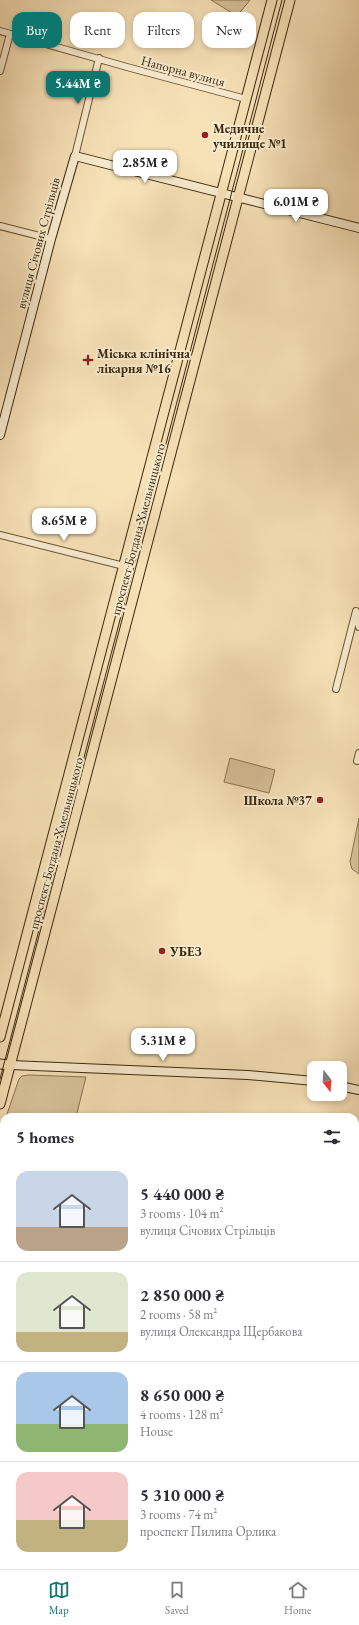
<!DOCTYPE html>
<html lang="en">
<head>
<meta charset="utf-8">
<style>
  body { margin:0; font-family:"EB Garamond",serif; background:#f7f7f7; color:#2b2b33; height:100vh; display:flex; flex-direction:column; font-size:15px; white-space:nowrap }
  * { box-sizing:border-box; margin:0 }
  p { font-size:13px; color:#7c7c81 }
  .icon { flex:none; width:22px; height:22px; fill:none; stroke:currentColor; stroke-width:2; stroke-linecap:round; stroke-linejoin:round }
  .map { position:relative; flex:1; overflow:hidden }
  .sheet { position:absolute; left:0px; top:1113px; width:359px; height:456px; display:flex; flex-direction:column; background:#fff; border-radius:12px 12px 0 0; box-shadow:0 2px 6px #0003 }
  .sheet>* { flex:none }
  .top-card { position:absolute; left:12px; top:12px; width:335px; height:36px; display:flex; gap:8px }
  .needle { width:26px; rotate:163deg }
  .buttons { position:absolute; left:307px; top:1061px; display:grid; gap:8px }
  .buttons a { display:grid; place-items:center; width:40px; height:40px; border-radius:8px; background:#fff; box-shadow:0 2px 6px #0003; font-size:20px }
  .price { position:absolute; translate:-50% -34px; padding:0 9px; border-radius:8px; background:#fff; color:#222; font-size:13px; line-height:26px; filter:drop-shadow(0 1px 2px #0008) }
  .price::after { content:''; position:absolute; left:50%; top:24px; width:12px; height:9px; margin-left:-6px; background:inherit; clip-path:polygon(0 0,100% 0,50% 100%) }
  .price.current { background:#0f766e; color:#fff }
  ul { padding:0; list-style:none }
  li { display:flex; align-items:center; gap:12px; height:100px; padding:0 16px }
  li+li { border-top:1px solid #e1e1e2 }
  li span { display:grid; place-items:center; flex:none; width:112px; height:80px; border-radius:12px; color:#555 }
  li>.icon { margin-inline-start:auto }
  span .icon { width:48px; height:48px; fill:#fffc; stroke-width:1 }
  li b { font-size:17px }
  h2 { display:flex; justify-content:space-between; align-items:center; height:48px; padding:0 16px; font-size:17px }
  .pill { padding:0 14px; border-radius:12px; background:#fff; box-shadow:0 2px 6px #0003; font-size:14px; line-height:36px }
  .pill.current { background:#0f766e; color:#fff }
  .tabs { display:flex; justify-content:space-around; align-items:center; height:56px; border-top:1px solid #e1e1e2; background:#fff; font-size:11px; color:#7c7c81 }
  .tabs a { display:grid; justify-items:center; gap:2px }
  .tabs .current { color:#0f766e }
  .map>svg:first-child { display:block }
</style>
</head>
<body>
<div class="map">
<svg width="359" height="1569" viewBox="0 0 359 1569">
  <rect width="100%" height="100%" fill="#f7e1b7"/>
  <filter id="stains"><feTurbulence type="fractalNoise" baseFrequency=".005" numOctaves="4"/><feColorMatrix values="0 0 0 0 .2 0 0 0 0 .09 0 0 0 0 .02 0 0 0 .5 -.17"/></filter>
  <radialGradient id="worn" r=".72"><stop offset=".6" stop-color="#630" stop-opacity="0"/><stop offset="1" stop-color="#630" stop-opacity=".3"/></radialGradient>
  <path fill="#d7c29a" stroke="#887552" d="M 211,0 L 250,0 L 237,16 Z
    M 230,758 L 275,770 L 269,793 L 224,782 Z
    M 359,818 L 359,874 L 352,869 L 350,862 Z
    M 29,1075 L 86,1077 L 76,1117 L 6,1117 L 19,1079 L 22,1076 Z"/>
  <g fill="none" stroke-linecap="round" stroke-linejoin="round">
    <g stroke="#695636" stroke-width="8">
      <path id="street" d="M 0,31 L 127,67 L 246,99
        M 0,71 L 10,34
        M 75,156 L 99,58
        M 0,226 L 51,239
        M 0,535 L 124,566
        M 336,689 L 356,611 L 359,627
        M 357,761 L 359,753
        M 355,1332 L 359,1333
        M 355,1443 L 359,1444
        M 355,1465 L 359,1455
        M 0,1534 L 4,1525
        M 0,1548 L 4,1549
        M 355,1554 L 359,1556
        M 57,1565 L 70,1569
        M 312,1569 L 314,1565"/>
    </g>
    <g stroke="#3a280b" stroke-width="10">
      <path id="secondary" d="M 0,435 L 51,239 L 75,156 L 359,228
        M 11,1065 L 248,1075 L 314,1081
        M 340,1086 L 359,1090
        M 0,1218 L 4,1219
        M 0,1330 L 4,1331
        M 140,1569 L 141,1565"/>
    </g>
    <g stroke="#3a280b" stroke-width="11">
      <path id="primary" d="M 0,1037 L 272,0
        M 0,1064 L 11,1065
        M 0,1104 L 290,0"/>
    </g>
    <use href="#street" stroke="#faecd0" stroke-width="6"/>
    <use href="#secondary" stroke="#faecd0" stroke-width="8"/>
    <use href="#primary" stroke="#f7e1b7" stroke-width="9"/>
    <path stroke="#3a280b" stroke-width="1" d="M 0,1079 L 282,0"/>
  </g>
  <g fill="#8f2418" stroke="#faecd0" stroke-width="1.5">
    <circle cx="205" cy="135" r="4"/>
    <path d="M86 354h4v4h4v4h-4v4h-4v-4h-4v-4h4z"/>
    <circle cx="320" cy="800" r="4"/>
    <circle cx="162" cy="951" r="4"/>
  </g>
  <g text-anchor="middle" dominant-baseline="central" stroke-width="4" stroke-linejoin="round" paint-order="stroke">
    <g font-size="13" fill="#3a280b" stroke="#faecd0">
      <text transform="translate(183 71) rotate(15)">Напорна вулиця</text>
      <text transform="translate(38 243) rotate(-75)">вулиця Січових Стрільців</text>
      <text transform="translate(138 529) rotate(-75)">проспект Богдана Хмельницького</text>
      <text transform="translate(56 843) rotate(-75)">проспект Богдана Хмельницького</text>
    </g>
    <g font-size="13" font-weight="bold" fill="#3a280b" stroke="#faecd0" text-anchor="start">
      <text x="213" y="128">Медичне<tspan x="213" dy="15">училище №1</tspan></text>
      <text x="97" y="353">Міська клінічна<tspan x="97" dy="15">лікарня №16</tspan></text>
      <text x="312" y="800" text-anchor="end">Школа №37</text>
      <text x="170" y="951">УБЕЗ</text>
    </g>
  </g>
  <rect width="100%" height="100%" filter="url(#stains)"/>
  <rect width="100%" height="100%" fill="url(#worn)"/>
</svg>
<div class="buttons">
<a><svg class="needle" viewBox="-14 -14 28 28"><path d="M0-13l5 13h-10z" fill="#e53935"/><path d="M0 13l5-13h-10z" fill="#7c7c81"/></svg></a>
</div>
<b class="price current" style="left:78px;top:105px">5.44M ₴</b>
<b class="price" style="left:145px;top:184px">2.85M ₴</b>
<b class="price" style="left:296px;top:223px">6.01M ₴</b>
<b class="price" style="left:64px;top:542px">8.65M ₴</b>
<b class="price" style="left:163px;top:1062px">5.31M ₴</b>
<div class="top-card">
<a class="pill current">Buy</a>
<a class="pill">Rent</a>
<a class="pill">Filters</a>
<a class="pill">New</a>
</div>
<section class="sheet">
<h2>5 homes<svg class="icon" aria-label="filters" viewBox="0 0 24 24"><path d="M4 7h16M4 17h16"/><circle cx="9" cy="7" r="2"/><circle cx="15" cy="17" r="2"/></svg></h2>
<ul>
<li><span style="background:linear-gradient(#c9d6e8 70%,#b9a48a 0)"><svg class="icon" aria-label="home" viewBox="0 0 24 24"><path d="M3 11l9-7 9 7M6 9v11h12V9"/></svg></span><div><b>5 440 000 ₴</b><p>3 rooms · 104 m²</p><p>вулиця Січових Стрільців</p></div></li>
<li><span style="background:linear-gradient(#dfe7d0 75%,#c2b280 0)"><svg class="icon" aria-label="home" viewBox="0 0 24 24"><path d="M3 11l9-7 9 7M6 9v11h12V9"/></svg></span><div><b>2 850 000 ₴</b><p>2 rooms · 58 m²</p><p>вулиця Олександра Щербакова</p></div></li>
<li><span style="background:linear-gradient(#a9c7e8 65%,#8fb573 0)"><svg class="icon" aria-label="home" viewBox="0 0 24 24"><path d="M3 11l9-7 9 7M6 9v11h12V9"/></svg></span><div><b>8 650 000 ₴</b><p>4 rooms · 128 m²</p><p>House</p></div></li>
<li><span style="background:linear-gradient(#f6c9c9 60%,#c2b280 0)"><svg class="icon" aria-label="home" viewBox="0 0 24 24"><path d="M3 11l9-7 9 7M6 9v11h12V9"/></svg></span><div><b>5 310 000 ₴</b><p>3 rooms · 74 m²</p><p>проспект Пилипа Орлика</p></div></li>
</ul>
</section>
</div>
<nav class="tabs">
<a class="current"><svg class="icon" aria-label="map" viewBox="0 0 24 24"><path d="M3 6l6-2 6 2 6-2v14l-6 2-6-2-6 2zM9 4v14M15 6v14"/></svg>Map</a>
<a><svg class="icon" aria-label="saved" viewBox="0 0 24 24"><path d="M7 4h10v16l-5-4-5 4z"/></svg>Saved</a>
<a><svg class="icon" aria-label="home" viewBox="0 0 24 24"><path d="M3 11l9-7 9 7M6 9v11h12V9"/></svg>Home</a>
</nav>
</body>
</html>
